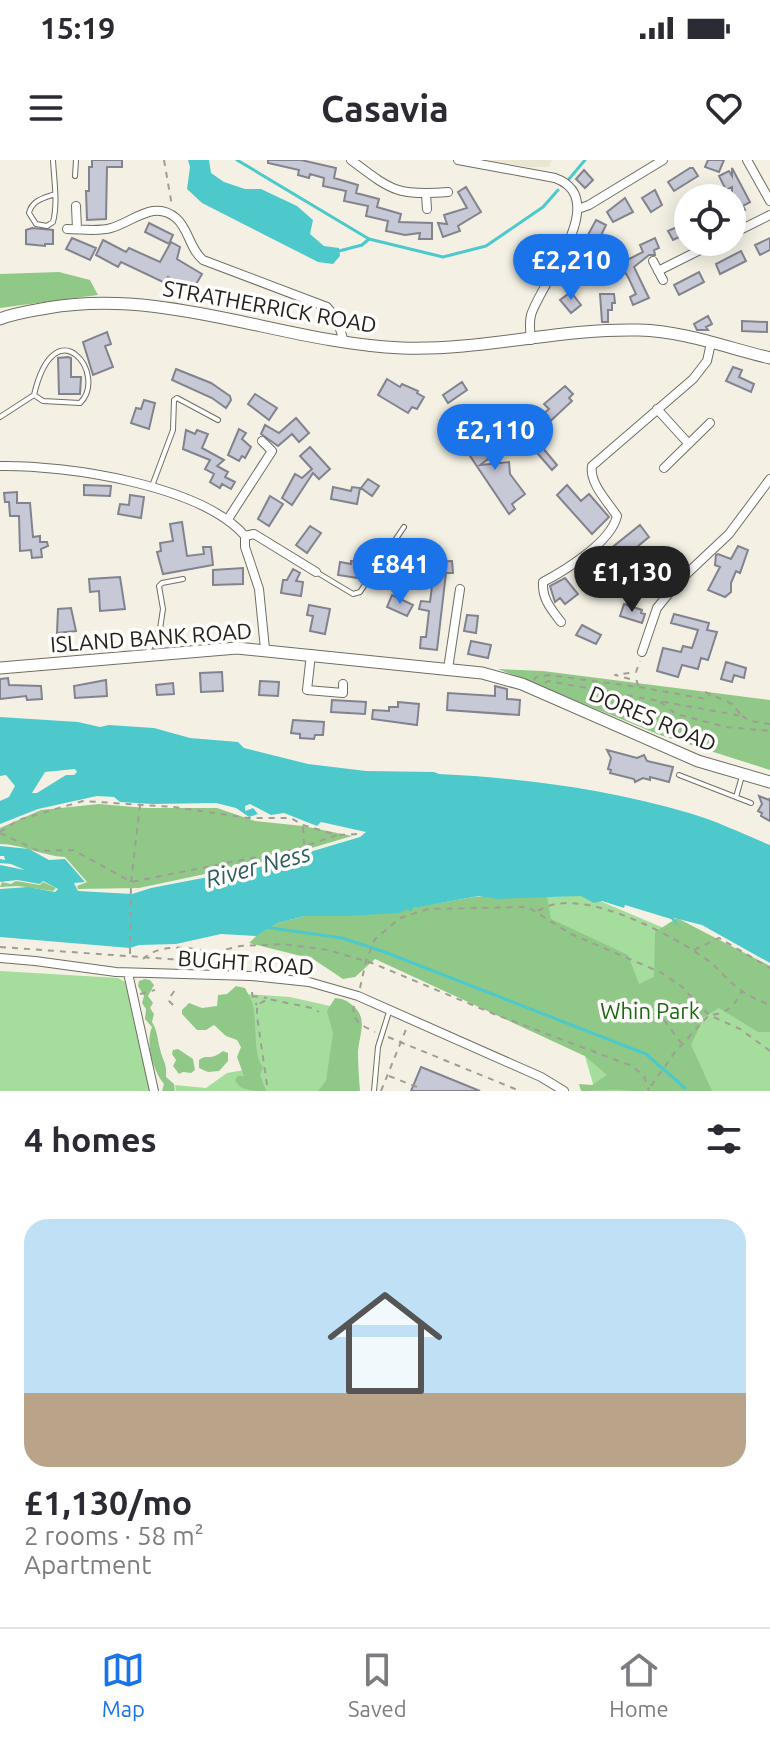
<!DOCTYPE html>
<html lang="en">
<head>
<meta charset="utf-8">
<style>
  body { margin:0; font-family:Ubuntu,sans-serif; background:#f2f2f3; color:#2b2b33; height:100vh; display:flex; flex-direction:column; font-size:30px; white-space:nowrap }
  * { box-sizing:border-box; margin:0 }
  p { font-size:26px; color:#7c7c81 }
  .icon { flex:none; width:44px; height:44px; fill:none; stroke:currentColor; stroke-width:2; stroke-linecap:round; stroke-linejoin:round }
  .map { position:relative; height:931px; overflow:hidden }
  .sheet { display:flex; flex-direction:column; background:#fff; flex:1 }
  .sheet>* { flex:none }
  .tools { position:absolute; left:674px; top:24px; display:grid; gap:16px }
  .tools a { display:grid; place-items:center; width:72px; height:72px; border-radius:50%; background:#fff; box-shadow:0 4px 20px #0003; font-size:40px }
  .price { position:absolute; translate:-50% -68px; padding:0 18px; border-radius:28px; background:#1a73e8; color:#fff; font-size:26px; line-height:52px; filter:drop-shadow(0 2px 4px #0008) }
  .price::after { content:''; position:absolute; left:50%; top:48px; width:24px; height:18px; margin-left:-12px; background:inherit; clip-path:polygon(0 0,100% 0,50% 100%) }
  .price.active { background:#222; color:#fff }
  ul { padding:0; list-style:none }
  li { display:grid; align-content:center; gap:16px; height:424px; padding:0 24px }
  li span { display:grid; place-items:center; height:248px; border-radius:24px; color:#555 }
  li>.icon { margin-inline-start:auto }
  span .icon { width:144px; height:144px; fill:#fffc; stroke-width:1 }
  li b { font-size:34px }
  h2 { display:flex; justify-content:space-between; align-items:center; height:96px; padding:0 24px; font-size:34px }
  .status { display:flex; justify-content:space-between; align-items:center; height:56px; padding:0 40px; background:#fff; direction:ltr }
  .status svg { height:22px; fill:currentColor }
  header { display:flex; justify-content:space-between; align-items:center; height:104px; padding:0 24px; background:#fff; font-size:36px; font-weight:700 }
  .tab-bar { display:flex; justify-content:space-around; align-items:center; height:112px; border-top:2px solid #e1e1e2; background:#fff; font-size:22px; color:#7c7c81 }
  .tab-bar a { display:grid; justify-items:center; gap:4px }
  .tab-bar .active { color:#1a73e8 }
  .map>svg:first-child { display:block }
</style>
</head>
<body>
<div class="status"><b>15:19</b><svg viewBox="0 0 49 12"><path d="M0 12V9h3v3zM5 12V6h3v6zM10 12V3h3v9zM15 12V0h3v12zM26 1h20v11H26zM47 4h2v5h-2z"/></svg></div>
<header><svg class="icon" aria-label="menu" viewBox="0 0 24 24"><path d="M4 6h16M4 12h16M4 18h16"/></svg>Casavia<svg class="icon" aria-label="heart" viewBox="0 0 24 24"><path d="M12 20l-8-8c-3-5 5-10 8-4 3-6 11-1 8 4z"/></svg></header>
<div class="map">
<svg width="770" height="931" viewBox="0 0 770 931">
  <rect width="100%" height="100%" fill="#f4f1e4"/>
  <path fill="#ebe6d1" d="M 489,0 L 552,0 L 549,7 L 527,7 Z"/>
  <path fill="#a4dd9c" d="M 586,735 L 770,813 L 770,931 L 595,931 L 585,896 L 346,784 L 423,744 Z
    M 0,811 L 118,818 L 125,822 L 150,931 L 0,931 Z
    M 247,834 L 290,837 L 339,848 L 327,931 L 176,931 L 175,925 L 206,928 L 227,913 L 256,908 Z"/>
  <path fill="#8fc887" d="M 59,112 L 90,120 L 98,135 L 0,148 L 0,114 Z
    M 498,509 L 543,511 L 770,540 L 770,610 L 660,575 Z
    M 99,644 L 146,648 L 217,648 L 255,661 L 303,666 L 352,676 L 271,700 L 139,728 L 78,729 L 77,726 L 87,722 L 65,697 C 42,696 22,684 0,684 L 0,668 L 41,650 Z
    M 16,721 L 40,725 L 43,722 L 56,728 L 53,731 L 18,726 L 0,727 L 2,722 L 11,724 Z
    M 546,730 L 551,759 L 628,795 L 639,824 L 654,817 L 655,772 L 677,758 L 770,806 L 770,872 L 758,872 L 719,848 L 704,857 L 691,885 L 712,931 L 630,931 C 614,928 598,931 581,931 L 579,924 L 592,925 L 607,915 L 585,896 L 375,799 L 355,817 L 343,819 L 313,799 L 249,783 L 257,775 L 278,763 L 305,756 L 378,754 L 474,737 Z
    M 145,819 L 150,820 L 154,825 L 148,836 L 153,843 L 150,848 L 154,854 L 152,862 C 158,872 157,878 160,889 C 163,902 167,902 166,917 L 174,924 L 175,931 L 162,931 L 164,924 C 153,911 145,883 152,867 L 145,859 L 146,849 L 142,843 L 144,836 L 138,826 L 139,821 Z
    M 236,826 L 245,828 C 248,834 252,840 253,846 C 257,862 253,896 263,907 L 260,915 L 266,931 C 253,931 240,931 235,920 L 238,916 L 244,916 L 237,897 L 241,887 L 237,880 L 226,876 L 214,865 L 206,870 L 197,870 L 182,854 L 182,850 L 189,843 L 202,848 L 217,846 L 218,835 L 227,834 Z
    M 335,838 C 343,839 346,840 352,845 C 369,858 359,875 358,892 C 358,905 359,919 360,931 L 318,931 L 326,921 L 333,873 L 327,851 Z
    M 178,889 L 193,899 L 195,910 L 191,913 L 183,912 L 179,914 L 173,906 L 176,900 L 172,894 L 173,890 Z
    M 223,891 L 228,893 L 228,901 L 219,911 L 208,912 L 199,908 L 199,900 C 208,893 209,902 223,891 Z"/>
  <path fill="#4dc9cb" fill-rule="evenodd" d="M 188,0 L 209,0 L 211,13 L 224,22 L 245,29 L 261,29 L 297,46 L 313,60 L 310,74 L 324,86 L 339,88 L 340,96 L 333,104 L 318,102 L 202,43 L 187,29 L 190,7 Z
    M 0,557 L 78,562 L 100,567 L 109,565 L 154,568 L 190,578 L 238,582 L 244,588 L 308,604 L 366,611 L 434,612 L 439,614 C 524,618 608,629 689,653 C 717,661 743,674 770,685 L 770,803 L 702,765 L 674,758 L 680,768 L 671,759 L 625,745 L 624,748 L 602,741 L 594,743 L 581,736 L 497,739 L 479,736 L 413,748 L 410,752 L 408,749 L 399,753 L 349,756 L 305,756 L 278,763 L 256,776 L 221,774 L 176,784 L 139,785 L 130,788 L 0,777 L 0,729 L 28,727 L 55,732 L 58,729 L 43,721 L 40,724 L 17,720 L 0,722 L 0,705 L 25,710 L 11,704 L 0,703 L 0,699 L 5,700 L 4,696 L 0,696 L 0,686 L 29,689 L 49,700 L 65,699 L 85,722 L 74,723 L 78,731 L 132,734 L 151,728 L 285,702 L 303,694 L 360,677 L 366,672 L 321,662 L 317,666 L 284,653 L 271,655 L 250,644 L 245,646 L 245,651 L 253,648 L 258,654 L 249,657 L 236,648 L 216,643 L 153,644 L 120,642 L 114,637 L 97,636 L 38,649 L 0,664 L 0,641 L 9,637 L 15,626 L 6,615 L 0,616 ZM 75,609 L 77,612 L 74,615 L 66,615 L 37,633 L 32,633 L 45,612 Z"/>
  <g fill="none" stroke-linecap="round" stroke-linejoin="round">
    <path stroke="#4dc9cb" stroke-width="3" d="M 237,0 L 369,79 L 443,97 L 486,86 L 543,47 L 558,30
      M 569,19 L 585,0
      M 339,91 L 362,85 L 369,79
      M 264,767 L 342,778 L 382,791 L 646,894 L 685,928"/>
  </g>
  <path fill="#c8c9d6" stroke="#82838f" stroke-width="2" d="M 92,0 L 122,0 L 122,7 L 107,7 L 106,59 L 87,60 L 86,31 L 89,31 L 89,7 L 92,7 Z
    M 268,0 L 301,0 L 336,8 L 334,18 L 358,25 L 356,33 L 379,39 L 377,47 L 401,54 L 399,62 L 432,63 L 432,79 L 419,79 L 420,73 L 405,75 L 386,71 L 388,61 L 366,56 L 368,46 L 344,41 L 346,31 L 323,26 L 324,18 L 310,14 L 309,18 L 298,15 L 299,10 L 268,3 Z
    M 708,0 L 724,0 L 719,12 L 705,7 Z
    M 690,8 L 693,8 L 698,16 L 674,31 L 668,22 Z
    M 732,8 L 750,42 L 743,46 L 745,50 L 738,53 L 732,40 L 732,27 L 726,30 L 719,16 L 729,11 L 732,16 Z
    M 584,10 L 593,20 L 585,28 L 576,19 Z
    M 466,27 L 481,52 L 458,66 L 460,71 L 443,77 L 438,63 L 447,64 L 444,55 L 467,48 L 458,32 Z
    M 655,30 L 662,45 L 651,52 L 642,38 Z
    M 625,38 L 633,52 L 613,62 L 607,52 Z
    M 596,60 L 606,65 L 597,84 L 600,85 L 594,96 L 582,86 Z
    M 688,62 L 688,73 L 673,80 L 668,71 Z
    M 149,63 L 173,75 L 169,84 L 145,72 Z
    M 32,68 L 53,70 L 53,84 L 45,84 L 45,86 L 26,84 L 26,70 Z
    M 72,78 L 96,88 L 90,100 L 66,89 Z
    M 655,78 L 659,88 L 654,90 L 655,95 L 649,95 L 634,107 L 649,138 L 633,145 L 630,137 L 636,134 L 629,119 L 625,112 L 620,115 L 615,106 L 643,92 L 640,85 Z
    M 770,78 L 770,90 L 760,95 L 755,85 Z
    M 103,80 L 126,92 L 129,88 L 160,102 L 171,82 L 180,87 L 177,99 L 202,114 L 192,131 L 168,117 L 165,123 L 121,102 L 118,107 L 96,95 Z
    M 741,91 L 746,101 L 720,114 L 716,104 Z
    M 699,112 L 704,122 L 679,135 L 674,125 Z
    M 571,132 L 581,145 L 571,153 L 560,140 Z
    M 600,134 L 614,134 L 615,143 L 612,143 L 612,150 L 608,150 L 608,162 L 602,162 Z
    M 708,156 L 712,164 L 706,167 L 708,170 L 697,170 L 694,164 Z
    M 742,161 L 767,162 L 767,172 L 742,171 Z
    M 107,172 L 111,184 L 105,186 L 113,207 L 93,215 L 83,182 Z
    M 68,197 L 71,198 L 71,217 L 81,217 L 80,234 L 59,234 L 58,198 Z
    M 733,207 L 742,210 L 739,217 L 754,224 L 751,232 L 726,221 Z
    M 176,209 L 211,223 L 230,236 L 231,240 L 226,248 L 212,238 L 172,220 Z
    M 387,219 L 400,227 L 402,224 L 418,231 L 417,233 L 424,237 L 417,249 L 412,247 L 408,253 L 378,235 Z
    M 462,222 L 467,230 L 448,243 L 443,235 Z
    M 565,226 L 573,234 L 569,238 L 572,241 L 544,267 L 537,259 L 549,249 L 544,244 Z
    M 255,234 L 277,248 L 269,260 L 248,244 Z
    M 144,240 L 155,243 L 149,269 L 131,263 L 136,248 L 141,249 Z
    M 296,258 L 309,273 L 299,282 L 292,274 L 278,286 L 261,274 L 265,265 L 279,273 Z
    M 239,269 L 246,273 L 242,279 L 251,287 L 245,298 L 242,296 L 239,301 L 228,295 Z
    M 186,270 L 195,274 L 197,270 L 208,274 L 202,288 L 224,300 L 217,306 L 228,312 L 225,317 L 235,322 L 231,329 L 222,324 L 220,328 L 210,322 L 214,314 L 205,309 L 210,300 L 183,289 Z
    M 473,276 L 482,283 L 489,278 L 491,280 L 494,278 L 502,289 L 480,305 L 509,302 L 510,314 L 525,334 L 512,344 L 515,349 L 509,354 L 464,287 L 467,285 L 465,281 Z
    M 537,281 L 557,305 L 552,310 L 531,286 Z
    M 310,287 L 330,309 L 319,319 L 313,313 L 292,345 L 282,338 L 295,314 L 302,318 L 312,309 L 300,296 Z
    M 368,319 L 379,326 L 372,336 L 361,328 Z
    M 84,325 L 111,326 L 110,336 L 84,335 Z
    M 567,325 L 581,341 L 589,334 L 609,357 L 592,374 L 557,335 Z
    M 333,327 L 351,331 L 352,327 L 360,328 L 357,344 L 331,339 Z
    M 17,332 L 17,343 L 30,343 L 33,377 L 40,376 L 40,382 L 47,382 L 48,386 L 41,389 L 42,397 L 32,398 L 31,390 L 20,391 L 19,356 L 10,356 L 9,342 L 5,342 L 4,333 Z
    M 130,335 L 144,337 L 141,358 L 118,354 L 120,344 L 129,345 Z
    M 270,336 L 283,344 L 269,366 L 258,359 Z
    M 182,362 L 187,396 L 204,394 L 203,387 L 211,387 L 213,405 L 163,414 L 157,392 L 161,391 L 160,383 L 173,381 L 170,364 Z
    M 640,365 L 649,377 L 604,414 L 594,402 Z
    M 310,366 L 321,373 L 307,393 L 296,385 Z
    M 738,386 L 748,390 L 740,413 L 736,411 L 731,423 L 731,432 L 725,437 L 708,430 L 720,407 L 715,405 L 716,395 L 718,394 L 731,399 Z
    M 351,401 L 361,402 L 358,418 L 338,415 L 340,402 L 351,404 Z
    M 452,401 L 453,413 L 446,413 L 437,490 L 420,488 L 421,477 L 426,477 L 429,451 L 419,449 L 421,441 L 430,442 L 434,410 L 428,410 L 427,402 Z
    M 243,408 L 243,424 L 213,425 L 213,410 Z
    M 293,409 L 300,413 L 296,421 L 303,422 L 301,436 L 281,433 L 283,420 L 287,420 Z
    M 120,417 L 125,449 L 100,451 L 99,431 L 90,432 L 89,419 Z
    M 565,418 L 578,434 L 565,444 L 560,438 L 555,442 L 550,426 Z
    M 392,435 L 413,445 L 407,456 L 387,447 Z
    M 624,444 L 642,450 L 641,453 L 645,454 L 642,463 L 620,456 Z
    M 309,445 L 330,449 L 325,474 L 310,471 L 313,456 L 307,455 Z
    M 71,448 L 76,471 L 57,473 L 58,449 Z
    M 674,454 L 709,463 L 707,470 L 717,472 L 708,500 L 701,498 L 698,509 L 682,505 L 678,517 L 657,511 L 663,488 L 681,492 L 683,486 L 692,488 L 698,470 L 671,463 Z
    M 467,455 L 478,456 L 476,473 L 464,471 Z
    M 582,465 L 601,475 L 596,484 L 576,475 Z
    M 471,481 L 491,485 L 488,498 L 468,494 Z
    M 726,502 L 746,508 L 744,518 L 734,515 L 732,522 L 721,519 Z
    M 222,512 L 223,531 L 201,532 L 200,513 Z
    M 8,518 L 9,525 L 41,526 L 42,539 L 27,540 L 26,536 L 0,539 L 0,519 Z
    M 106,520 L 107,536 L 75,538 L 74,526 Z
    M 260,521 L 279,522 L 278,536 L 259,535 Z
    M 173,523 L 174,534 L 157,535 L 156,525 Z
    M 495,526 L 507,529 L 507,539 L 520,540 L 519,555 L 447,550 L 448,533 L 495,536 Z
    M 332,540 L 366,542 L 365,554 L 331,552 Z
    M 398,542 L 419,544 L 417,565 L 372,559 L 373,550 L 389,551 L 389,547 L 398,547 Z
    M 293,560 L 324,562 L 323,575 L 315,575 L 314,579 L 300,578 L 300,574 L 291,573 Z
    M 607,590 L 637,598 L 644,595 L 647,601 L 673,607 L 669,622 L 650,617 L 650,620 L 643,618 L 635,622 L 634,619 L 610,613 L 611,610 L 608,609 L 611,598 Z
    M 759,636 L 769,640 L 770,638 L 770,661 L 761,656 L 762,653 L 758,651 L 762,644 Z
    M 421,907 L 480,931 L 411,931 Z"/>
  <g fill="none" stroke-linecap="round" stroke-linejoin="round">
    <g stroke="#706e62" stroke-width="6">
      <path id="lane" d="M 53,0 C 54,20 58,43 53,62 L 47,66 L 36,64 L 29,53 C 32,40 44,38 55,34
        M 75,16 L 76,0
        M 0,257 L 34,235 C 55,145 109,215 80,243 L 43,241 L 34,235
        M 152,326 L 173,270 L 174,240 L 177,238 L 218,260
        M 318,413 L 353,434 L 360,432 L 404,367
        M 147,493 L 160,469 L 163,449 L 159,426 L 162,423 L 183,419
        M 679,615 L 751,643
        M 736,637 L 742,616
        M 374,931 L 378,887 L 389,852"/>
    </g>
    <g stroke="#706e62" stroke-width="10">
      <path id="street" d="M 351,0 C 391,30 396,36 448,32
        M 458,0 L 555,18 C 613,39 541,122 531,155 C 529,163 530,172 531,180
        M 747,0 L 770,41
        M 426,34 L 427,49
        M 76,46 L 77,69
        M 578,49 L 589,45 L 663,0
        M 67,69 C 81,69 98,72 111,68 C 133,62 154,39 176,58 C 189,69 189,88 203,100 L 327,147 L 337,159 L 344,182
        M 732,74 L 770,55
        M 653,101 L 663,120
        M 658,111 L 716,82
        M 657,249 L 688,283
        M 0,306 C 66,305 201,325 245,376 L 245,387 L 259,429 L 265,489
        M 664,308 L 710,263
        M 228,359 L 272,291 L 262,281
        M 245,376 L 254,374 L 316,412
        M 561,462 C 551,449 542,439 543,422 C 566,410 611,382 617,356 C 608,342 589,323 592,306 L 693,219 L 707,201 L 711,183
        M 642,492 L 657,448 L 678,422 L 729,374 L 770,319
        M 311,494 L 307,530 L 343,533 L 343,524
        M 448,509 L 460,429
        M 0,798 L 35,801 L 116,812 L 251,816 L 309,822 L 358,836 L 541,917 L 564,931
        M 128,813 L 154,931"/>
    </g>
    <g stroke="#706e62" stroke-width="13">
      <path id="secondary" d="M 0,159 C 15,153 31,151 47,148 C 169,127 282,183 402,188 C 482,191 560,168 639,170 C 683,171 728,188 770,198
        M 0,508 L 237,488 L 482,513 L 522,524 L 698,601 L 770,622"/>
    </g>
    <path stroke="#a09e94" stroke-width="2" stroke-dasharray="6 6" stroke-linecap="butt" d="M 164,0 L 172,46
      M 534,520 L 536,517 L 549,515 L 638,527 L 637,521 L 615,515 L 636,512 L 640,501
      M 545,523 L 548,521 L 742,556 L 732,544 L 701,530
      M 639,527 L 706,539 L 710,535
      M 660,542 L 676,554 L 726,567 L 770,571
      M 742,556 L 750,561 L 770,564
      M 303,667 L 304,684
      M 0,672 L 18,660 L 83,641 L 174,647 L 248,658 L 291,658 L 303,665 L 337,675 L 297,689 L 131,722
      M 0,673 L 39,691 L 73,690 L 130,721
      M 339,675 L 359,674
      M 538,751 C 578,723 675,776 710,802 C 721,811 730,823 742,831 C 750,837 761,841 770,845
      M 0,787 L 183,800 L 240,786 L 283,784 L 328,790 L 372,803 L 494,854 L 632,906 L 644,916 L 649,931
      M 694,790 L 719,778 L 770,808
      M 130,794 L 131,722 L 140,645
      M 143,799 C 161,782 191,788 213,792
      M 360,828 L 366,801 L 375,779 L 400,758 L 428,749 L 528,747 L 571,774 L 660,812 L 681,826 L 709,855 L 740,869 L 770,891
      M 252,832 L 253,840 L 257,845
      M 140,834 L 155,830
      M 252,836 L 267,838
      M 173,845 L 168,840 L 175,830
      M 354,846 C 351,861 363,866 375,872
      M 664,860 L 681,883
      M 388,877 L 520,931
      M 389,916 L 417,927
      M 267,925 L 257,856 L 257,845 L 268,839 L 312,848 L 319,852
      M 651,926 L 675,892 L 709,855 C 727,854 734,846 742,831
      M 381,931 L 407,867"/>
    <use href="#lane" stroke="#fff" stroke-width="4"/>
    <use href="#street" stroke="#fff" stroke-width="8"/>
    <use href="#secondary" stroke="#fff" stroke-width="11"/>
  </g>
  <g text-anchor="middle" dominant-baseline="central" stroke-width="7" stroke-linejoin="round" paint-order="stroke">
    <g font-size="22" fill="#22211d" stroke="#fffefc">
      <text transform="translate(270 146) rotate(10)">STRATHERRICK ROAD</text>
      <text transform="translate(151 477) rotate(-4)">ISLAND BANK ROAD</text>
      <text transform="translate(653 558) rotate(23)">DORES ROAD</text>
      <text transform="translate(246 802) rotate(4)">BUGHT ROAD</text>
    </g>
    <g font-size="22" fill="#1d6913" stroke="#fffefc">
      <text x="650" y="850">Whin Park</text>
    </g>
    <g font-size="24" font-style="italic" fill="#2b5e5f" stroke="#fffefc">
      <text transform="translate(258 706) rotate(-15)">River Ness</text>
    </g>
  </g>
</svg>
<div class="tools">
<a><svg class="icon" aria-label="locate" viewBox="0 0 24 24"><circle cx="12" cy="12" r="6"/><path d="M12 2v4M12 18v4M2 12h4M18 12h4"/></svg></a>
</div>
<b class="price" style="left:571px;top:142px">£2,210</b>
<b class="price" style="left:495px;top:312px">£2,110</b>
<b class="price" style="left:400px;top:446px">£841</b>
<b class="price active" style="left:632px;top:454px">£1,130</b>
</div>
<section class="sheet">
<h2>4 homes<svg class="icon" aria-label="filters" viewBox="0 0 24 24"><path d="M4 7h16M4 17h16"/><circle cx="9" cy="7" r="2"/><circle cx="15" cy="17" r="2"/></svg></h2>
<ul>
<li><span style="background:linear-gradient(#bfe0f5 70%,#b9a48a 0)"><svg class="icon" aria-label="home" viewBox="0 0 24 24"><path d="M3 11l9-7 9 7M6 9v11h12V9"/></svg></span><div><b>£1,130/mo</b><p>2 rooms · 58 m²</p><p>Apartment</p></div></li>
</ul>
</section>
<nav class="tab-bar">
<a class="active"><svg class="icon" aria-label="map" viewBox="0 0 24 24"><path d="M3 6l6-2 6 2 6-2v14l-6 2-6-2-6 2zM9 4v14M15 6v14"/></svg>Map</a>
<a><svg class="icon" aria-label="saved" viewBox="0 0 24 24"><path d="M7 4h10v16l-5-4-5 4z"/></svg>Saved</a>
<a><svg class="icon" aria-label="home" viewBox="0 0 24 24"><path d="M3 11l9-7 9 7M6 9v11h12V9"/></svg>Home</a>
</nav>
</body>
</html>
